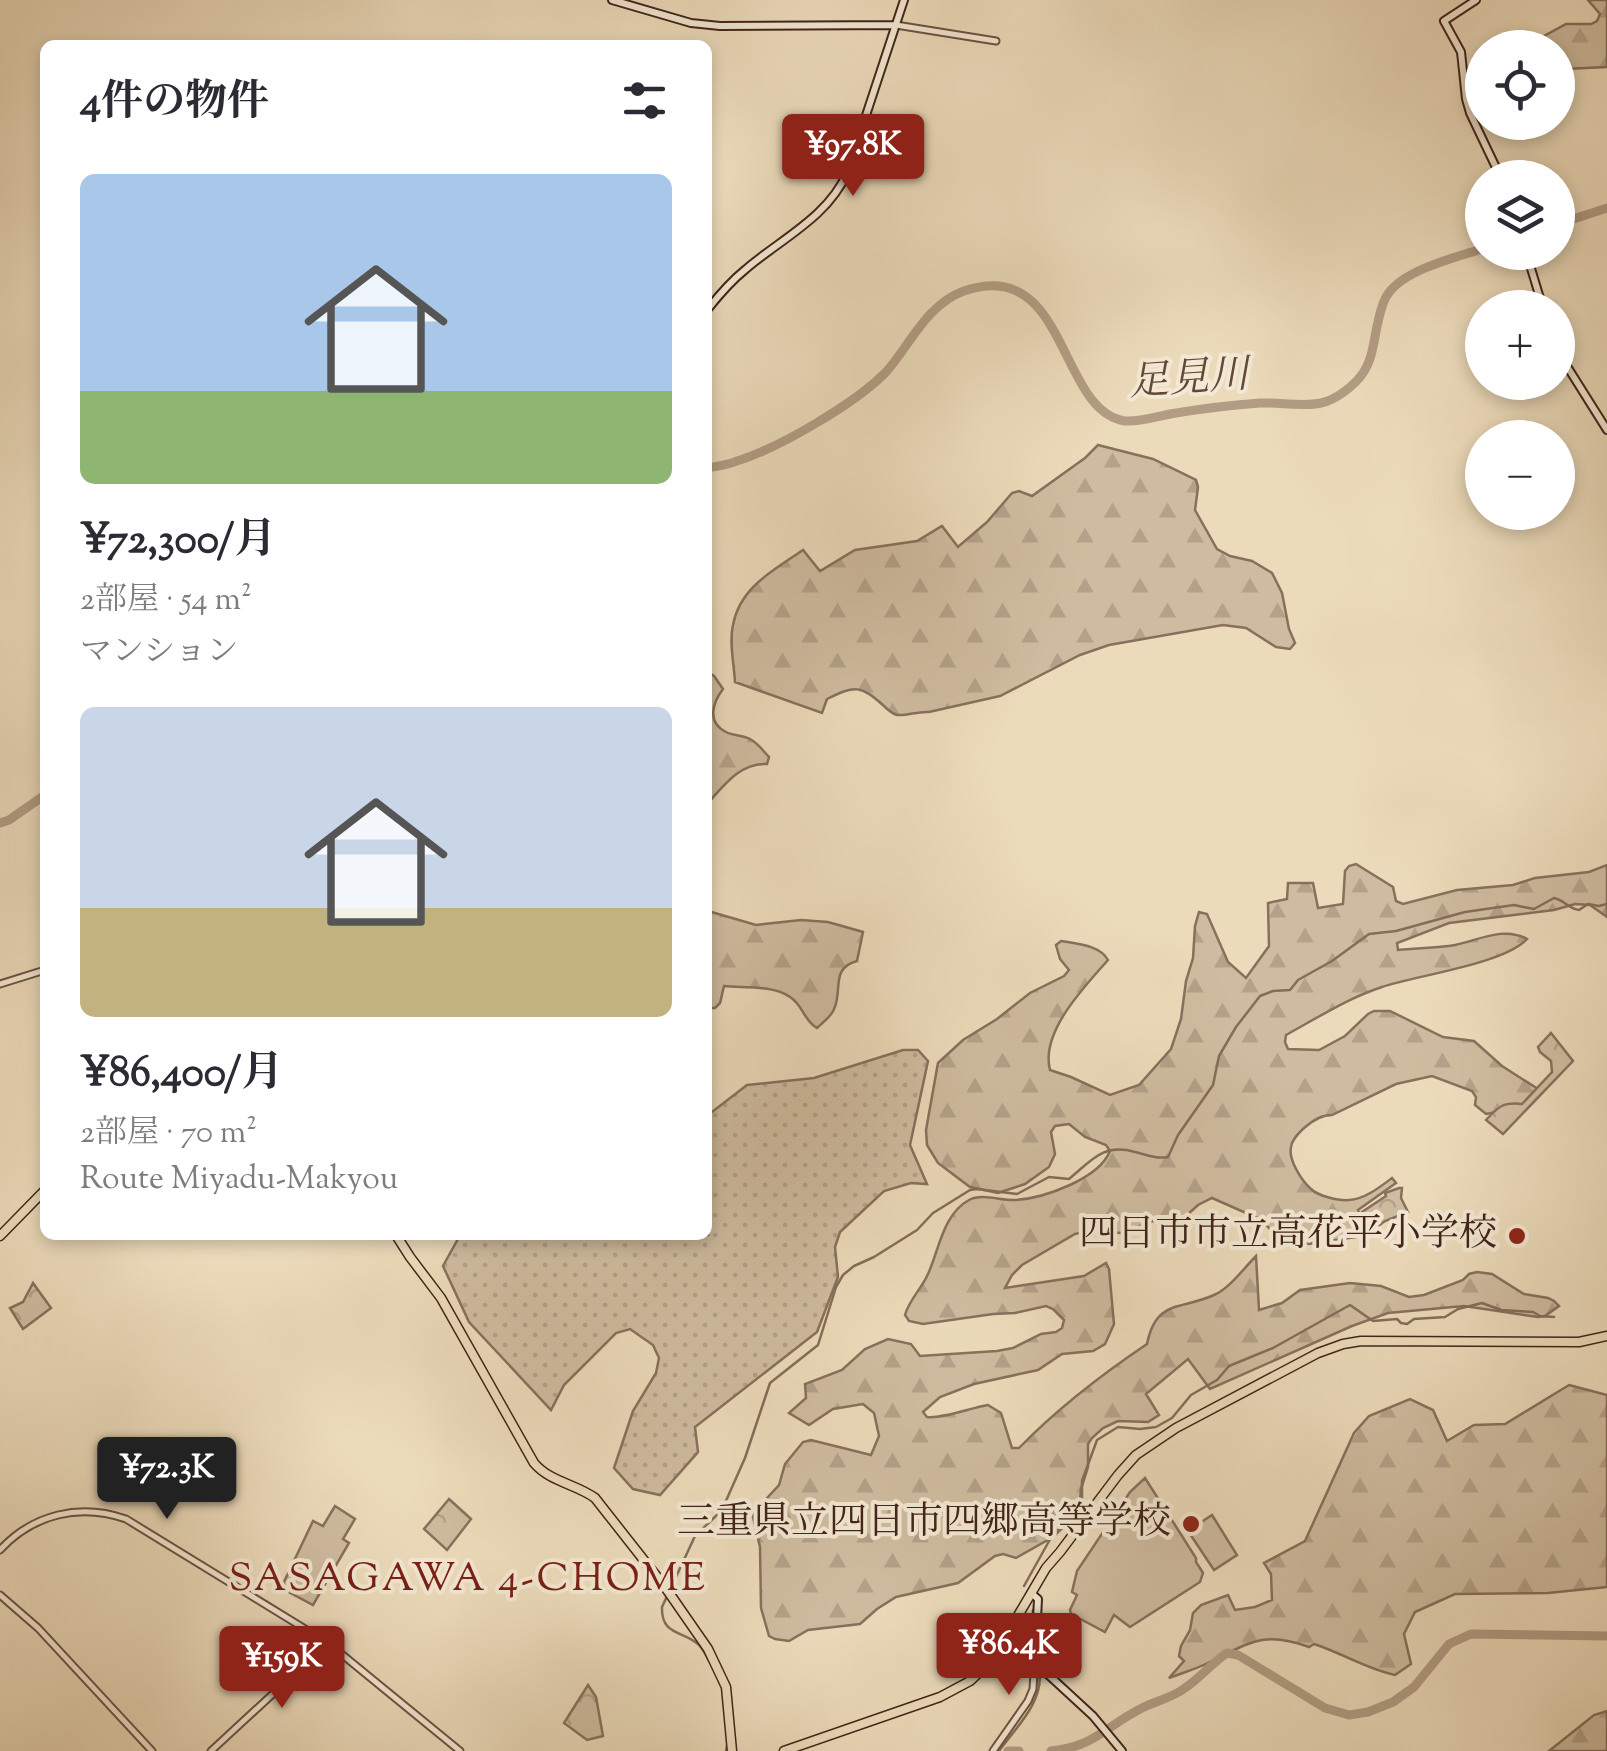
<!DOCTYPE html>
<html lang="ja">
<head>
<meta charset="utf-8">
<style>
  body { margin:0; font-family:"Sorts Mill Goudy","Noto Serif JP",serif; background:#f2f2f3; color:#2b2b33; height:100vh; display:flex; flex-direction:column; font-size:38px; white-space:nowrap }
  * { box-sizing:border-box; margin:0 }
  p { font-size:32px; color:#7c7c81 }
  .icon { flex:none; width:55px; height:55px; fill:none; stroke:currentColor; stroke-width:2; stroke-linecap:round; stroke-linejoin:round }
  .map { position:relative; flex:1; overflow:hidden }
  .sheet { position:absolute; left:40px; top:40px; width:672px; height:1200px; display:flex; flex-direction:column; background:#fff; border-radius:15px; box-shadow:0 5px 15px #0003 }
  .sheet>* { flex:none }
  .tools { position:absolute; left:1465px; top:30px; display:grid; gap:20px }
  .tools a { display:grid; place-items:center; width:110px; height:110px; border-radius:50%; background:#fff; box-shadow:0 5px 15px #0003; font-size:50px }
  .price { position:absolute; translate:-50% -85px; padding:0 22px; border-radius:10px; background:#8f2418; color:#fff; font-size:32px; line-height:65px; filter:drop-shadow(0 2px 5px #0008) }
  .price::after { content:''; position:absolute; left:50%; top:60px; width:30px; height:22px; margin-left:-15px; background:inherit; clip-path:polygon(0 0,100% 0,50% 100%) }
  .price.selected { background:#222; color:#fff }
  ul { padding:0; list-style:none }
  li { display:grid; align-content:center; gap:20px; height:530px; padding:0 40px }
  li span { display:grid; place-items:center; height:310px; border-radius:15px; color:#555 }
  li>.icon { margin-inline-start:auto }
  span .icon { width:180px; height:180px; fill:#fffc; stroke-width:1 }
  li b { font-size:42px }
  h2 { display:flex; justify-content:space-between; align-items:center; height:120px; padding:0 40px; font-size:42px }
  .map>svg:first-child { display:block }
</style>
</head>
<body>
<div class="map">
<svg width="1607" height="1751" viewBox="0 0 1607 1751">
  <defs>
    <pattern id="grass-dots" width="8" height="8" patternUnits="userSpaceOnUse" patternTransform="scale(2.5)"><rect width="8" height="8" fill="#cfbca0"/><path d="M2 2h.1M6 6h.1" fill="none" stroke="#b3a189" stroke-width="1.8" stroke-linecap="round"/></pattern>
    <pattern id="forest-firs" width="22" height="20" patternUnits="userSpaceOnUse" patternTransform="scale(2.5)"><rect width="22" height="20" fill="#cfbca0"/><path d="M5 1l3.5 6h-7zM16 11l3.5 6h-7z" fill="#b3a189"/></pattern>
    <pattern id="park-crowns" width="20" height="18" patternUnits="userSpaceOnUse" patternTransform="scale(2.5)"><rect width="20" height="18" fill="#cfbca0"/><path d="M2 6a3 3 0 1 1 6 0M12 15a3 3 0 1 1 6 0" fill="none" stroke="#b3a189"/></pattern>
  </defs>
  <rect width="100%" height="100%" fill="#ecdbbb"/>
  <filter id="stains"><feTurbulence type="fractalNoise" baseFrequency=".002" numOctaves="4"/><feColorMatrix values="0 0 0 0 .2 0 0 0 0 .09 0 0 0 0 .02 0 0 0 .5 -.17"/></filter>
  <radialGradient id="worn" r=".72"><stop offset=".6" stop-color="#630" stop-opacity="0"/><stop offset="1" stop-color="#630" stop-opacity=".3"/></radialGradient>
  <path fill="url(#grass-dots)" stroke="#88705d" stroke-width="2.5" d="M 903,1050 L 918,1050 L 928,1061 L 910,1145 L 927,1184 L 911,1183 L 884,1191 L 840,1232 L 835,1247 L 838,1277 L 817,1332 L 695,1427 L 698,1452 L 660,1495 L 633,1489 L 614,1468 L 633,1411 L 656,1373 L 659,1358 L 653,1345 L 630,1329 L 616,1333 L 564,1385 L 551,1410 L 469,1322 L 443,1266 L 458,1239 L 461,1235 L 708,1235 L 708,1115 L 747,1085 L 814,1078 Z"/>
  <path fill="url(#forest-firs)" stroke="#88705d" stroke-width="2.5" d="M 1588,0 L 1607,0 L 1607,67 L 1565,69 L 1558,66 L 1558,48 L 1538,47 L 1533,42 L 1566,24 L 1591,24 L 1597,21 L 1600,14 Z
    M 1098,445 L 1153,459 L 1196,480 L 1198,487 L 1195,510 L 1217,549 L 1230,556 L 1252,561 L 1272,573 L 1282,593 L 1289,629 L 1295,643 L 1290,649 L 1276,647 L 1246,628 L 1223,625 L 1109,645 L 1080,655 L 1000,696 L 929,712 C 918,711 907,716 897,715 C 891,713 888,710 884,706 C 861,685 855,685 827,699 L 822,713 L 735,682 C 734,664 729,642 733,625 C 740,587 774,570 803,550 L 820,571 L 855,550 L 917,541 L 942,526 L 958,547 L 987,522 L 1012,493 L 1019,491 L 1032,496 L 1085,458 Z
    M 708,672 L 714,676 L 723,689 C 713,702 706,722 726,732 C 733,736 743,735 750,739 C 758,743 763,751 769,757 L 767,764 C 740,763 725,784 708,803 Z
    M 1356,864 L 1393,887 L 1396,901 L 1403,904 L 1457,890 L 1513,885 L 1535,878 L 1589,872 L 1607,865 L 1607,917 L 1590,905 L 1575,904 L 1554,910 L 1449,923 L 1397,943 L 1398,950 C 1417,948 1437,948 1455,945 C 1479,940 1504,926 1527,939 C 1504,964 1418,975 1382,987 C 1348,998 1317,1018 1286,1035 L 1285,1042 L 1288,1049 L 1319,1050 L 1345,1036 L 1368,1014 L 1374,1011 L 1390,1011 L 1443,1037 L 1474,1041 L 1502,1066 L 1541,1091 C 1526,1107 1507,1110 1486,1114 L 1475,1105 L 1476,1097 L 1472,1091 L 1432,1076 L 1396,1084 L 1332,1115 C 1321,1115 1313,1120 1304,1128 C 1299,1133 1292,1139 1291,1147 C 1288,1160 1302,1181 1311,1189 C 1318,1196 1339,1201 1349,1200 C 1365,1199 1380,1187 1392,1178 L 1396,1183 L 1358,1210 L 1369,1235 L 1309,1244 L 1274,1234 L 1262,1220 L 1212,1198 L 1198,1205 L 1174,1227 L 1153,1221 L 1121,1233 L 1089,1231 L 1075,1234 L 1022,1265 L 1012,1275 L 1005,1288 L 1084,1276 L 1106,1263 L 1109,1269 L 1114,1324 L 1105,1344 L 1093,1351 L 1062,1354 L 1038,1370 L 974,1384 L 940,1397 L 923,1412 L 927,1417 C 943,1419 970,1408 988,1405 L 1001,1413 L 1012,1448 L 1019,1448 C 1058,1408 1101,1375 1147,1344 C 1156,1299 1181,1310 1214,1295 C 1229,1289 1244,1268 1256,1256 L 1259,1310 L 1282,1303 L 1300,1290 L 1350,1283 L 1381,1286 L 1409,1297 L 1424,1295 L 1463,1280 L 1469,1274 L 1477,1272 L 1492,1274 L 1524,1294 L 1548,1298 L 1554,1301 L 1559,1306 L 1545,1316 L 1538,1317 L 1464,1306 L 1388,1313 L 1352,1326 L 1210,1389 L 1188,1359 L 1146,1394 L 1159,1415 L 1148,1422 L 1118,1421 L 1103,1428 L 1092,1438 L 1088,1444 L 1088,1467 L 1081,1489 L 1079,1512 L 1053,1537 L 1016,1558 L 1003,1554 L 995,1556 L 958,1583 L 896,1597 L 877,1609 L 860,1624 L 808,1630 L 789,1641 L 775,1639 L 769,1636 L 761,1608 L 760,1547 L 753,1517 L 756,1510 L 779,1485 L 785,1464 L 803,1442 L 811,1440 L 871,1455 L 879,1436 L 874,1413 L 863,1404 L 833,1409 L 809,1425 L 789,1413 L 806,1398 L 805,1384 L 842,1370 L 865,1349 L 888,1339 L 911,1344 L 920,1356 L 997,1351 L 1013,1348 L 1041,1334 L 1056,1332 L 1062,1328 L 1064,1320 L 1053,1309 L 1046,1306 L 1015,1313 L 993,1314 L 923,1324 L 909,1321 L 905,1315 C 909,1300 922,1288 928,1274 C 939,1250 943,1214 969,1200 C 982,1193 1002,1201 1016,1200 C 1044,1198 1099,1179 1110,1151 L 1106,1145 L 1085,1137 L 1069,1124 L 1055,1126 L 1051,1132 L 1055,1154 L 1049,1167 L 1025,1184 L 998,1193 L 970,1187 L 938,1163 L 927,1145 L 926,1130 L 938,1063 L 963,1040 L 997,1019 L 1030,993 L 1064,976 L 1069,970 L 1060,959 L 1056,945 L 1061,941 C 1077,944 1100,945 1108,960 C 1085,986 1040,1032 1050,1070 L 1071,1077 L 1110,1095 L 1139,1085 L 1171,1049 L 1181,1019 L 1186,981 L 1193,958 L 1195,926 L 1199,912 L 1207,914 L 1228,962 L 1246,978 L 1269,946 L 1268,903 L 1287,899 L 1288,883 L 1313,883 L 1318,908 L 1343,904 L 1345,871 L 1349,866 Z
    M 708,911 L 756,925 L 801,920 L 828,922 L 863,932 L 857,961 C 830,968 843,991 834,1009 C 832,1016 822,1023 817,1028 C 804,1021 803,1005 790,997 C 773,985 744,988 724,986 L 720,1003 L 715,1008 L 708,1008 Z
    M 1569,1385 L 1607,1395 L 1607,1587 L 1548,1593 L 1455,1594 L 1415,1612 L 1404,1634 L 1411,1664 L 1395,1675 C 1366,1669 1342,1653 1314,1644 L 1309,1647 C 1263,1630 1249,1643 1208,1663 C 1196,1669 1182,1673 1169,1678 L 1184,1661 L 1179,1656 L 1181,1646 L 1190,1630 L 1193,1613 L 1201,1605 L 1228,1595 L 1235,1610 L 1255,1607 L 1272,1600 L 1271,1574 L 1264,1563 L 1305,1541 L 1354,1433 L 1369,1416 L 1410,1399 L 1433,1410 L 1447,1441 L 1474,1425 L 1505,1424 Z
    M 1607,1711 L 1607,1751 L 1549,1751 L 1594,1715 Z"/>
  <path fill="url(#park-crowns)" stroke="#88705d" stroke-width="2.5" d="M 1551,1033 L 1573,1061 L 1503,1134 L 1486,1120 C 1499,1106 1503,1102 1522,1104 L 1552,1072 L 1551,1061 L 1540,1052 L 1538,1047 Z
    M 1399,1188 L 1402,1188 L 1401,1198 L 1408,1212 L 1385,1221 L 1371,1231 L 1362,1212 L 1386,1196 L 1385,1193 Z
    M 33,1283 L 51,1308 L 23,1329 L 10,1308 L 23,1302 Z
    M 449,1499 L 471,1519 L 447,1550 L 424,1529 Z
    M 588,1685 L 596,1697 L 603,1736 L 587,1740 L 564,1723 Z"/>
  <path fill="#cfbca0" stroke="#88705d" stroke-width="2.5" d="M 1145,1478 L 1196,1558 L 1196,1562 L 1203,1573 L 1200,1582 L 1130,1627 L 1114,1615 L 1105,1632 L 1071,1614 L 1070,1610 L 1077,1595 L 1072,1592 L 1077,1571 L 1130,1492 Z
    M 335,1506 L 355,1519 L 343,1539 L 349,1543 L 313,1605 L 285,1590 L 282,1586 L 313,1521 L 323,1526 Z
    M 1212,1515 L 1237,1555 L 1214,1570 L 1188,1531 Z"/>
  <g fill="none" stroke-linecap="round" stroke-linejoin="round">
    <path stroke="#856d5a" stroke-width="2.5" d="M 1024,1586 L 1053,1534 L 1069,1522 L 1082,1507 L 1082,1481 L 1097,1440 L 1118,1427 L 1140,1429 L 1156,1427 L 1172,1418 L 1191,1395 L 1217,1380 L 1229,1366 L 1273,1348 L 1350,1305 L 1373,1321 L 1397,1319 L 1401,1323 L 1407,1324 L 1414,1319 L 1445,1317 L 1458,1309 L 1482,1303 L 1501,1310 L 1533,1312 L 1540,1316 L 1554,1317
      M 709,1661 C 708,1659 702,1648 700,1646 C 685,1630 661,1637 662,1607 L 695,1536 L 718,1514 L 725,1503 L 745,1458 L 770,1383 L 818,1345 L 836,1287 L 843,1275 L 854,1266 L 874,1257 L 917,1230 L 933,1213 L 970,1190 L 977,1189 L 1017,1194 L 1049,1177 L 1069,1179 C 1092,1160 1103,1143 1135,1152 C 1147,1155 1156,1159 1168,1157 L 1178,1135 L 1213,1085 L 1219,1056 L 1236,1027 L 1260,996 L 1273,991 L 1290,990 L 1298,980 L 1332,961 L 1369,934 L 1396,931 L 1465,912 L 1514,905 L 1534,909 L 1554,898 C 1564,900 1569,909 1579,910 L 1588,904 L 1599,906 L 1607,904
      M 1031,1665 L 1028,1664 L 1033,1610
      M 726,1751 L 728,1740
      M 999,1751 C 1015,1729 1045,1700 1039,1671"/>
    <path stroke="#b29d84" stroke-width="9" d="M 1558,224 L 1607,208
      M 708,468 C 717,466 728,465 737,461 C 779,448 856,403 886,372 C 910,345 927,304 964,291 C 1068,255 1058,412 1125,421 C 1139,422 1156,417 1170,414 C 1200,409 1229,405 1260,403 C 1279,402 1302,407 1321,403 C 1336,400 1355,385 1363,373 C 1373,359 1374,338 1378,322 C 1380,313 1382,302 1388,294 C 1404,270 1456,257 1482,249
      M 0,823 L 9,820 L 45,795
      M 1008,1751 L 1019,1751
      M 1051,1751 C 1094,1747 1106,1726 1142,1708 C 1156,1701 1172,1698 1185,1688 C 1200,1678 1212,1663 1227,1653 L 1238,1655 L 1325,1708 L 1349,1715 L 1368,1712 L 1393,1702 L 1414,1687 L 1449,1644 L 1471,1634 L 1607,1636"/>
    <g stroke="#6c5242" stroke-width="9">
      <path id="tertiary" d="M 896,25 L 996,41
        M 0,984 L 45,970
        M 0,1550 C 33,1514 80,1503 126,1519 L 328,1643 L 460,1751
        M 0,1595 L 38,1628 L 152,1751
        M 211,1751 L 328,1643
        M 993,1751 L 1028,1701 L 1033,1689 L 1035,1658"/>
    </g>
    <g stroke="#41241a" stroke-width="10">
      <path id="secondary" d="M 612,0 L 691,23 L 720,26 L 896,25
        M 1476,0 L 1444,21 L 1461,52 L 1466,99 L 1470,113 L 1501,178
        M 1526,252 L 1543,308
        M 708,309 C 719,295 731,281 746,269 C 781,239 828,217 847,173 L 904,0
        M 1558,352 L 1607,430
        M 1031,1593 L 1038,1599 L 1035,1658 L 1041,1668 L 1093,1716 L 1122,1751"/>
    </g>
    <g stroke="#41241a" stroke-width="11">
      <path id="primary" d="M 396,1235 L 410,1257 L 441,1298 L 534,1463 C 550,1482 576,1484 595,1498 L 665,1587 L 708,1649 L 726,1687 L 732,1751
        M 0,1236 L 45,1190
        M 784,1751 L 940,1697 L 970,1681 L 992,1660 L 1046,1568 L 1060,1552 L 1118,1475 L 1136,1455 L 1176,1428 L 1318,1353 L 1343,1344 L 1361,1341 L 1579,1342 L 1607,1336"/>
    </g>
    <use href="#tertiary" stroke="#f3e8d3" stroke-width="5"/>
    <use href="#secondary" stroke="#f3e8d3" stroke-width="6"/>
    <use href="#primary" stroke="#ecdbbb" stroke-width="8"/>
  </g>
  <g fill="#8f2418" stroke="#f3e8d3" stroke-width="4">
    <circle cx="1517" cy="1236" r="10"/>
    <circle cx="1191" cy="1524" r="10"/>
  </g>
  <g text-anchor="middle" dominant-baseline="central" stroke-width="8" stroke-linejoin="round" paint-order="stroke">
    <g font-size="38" fill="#41241a" stroke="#f3e8d3" text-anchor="end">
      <text x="1497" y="1236">四日市市立高花平小学校</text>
      <text x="1171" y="1524">三重県立四日市四郷高等学校</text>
    </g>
    <g font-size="40" font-style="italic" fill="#63483a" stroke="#f3e8d3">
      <text transform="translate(1189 381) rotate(-4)">足見川</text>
    </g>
    <g font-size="40" letter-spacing="2.5" fill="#7a1f14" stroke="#f3e8d3">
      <text x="468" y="1580">SASAGAWA 4-CHOME</text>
    </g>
  </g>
  <rect width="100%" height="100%" filter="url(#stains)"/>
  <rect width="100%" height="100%" fill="url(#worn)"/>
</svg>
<div class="tools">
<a><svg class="icon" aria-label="locate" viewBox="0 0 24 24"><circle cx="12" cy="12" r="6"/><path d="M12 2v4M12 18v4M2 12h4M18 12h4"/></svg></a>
<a><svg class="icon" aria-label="layers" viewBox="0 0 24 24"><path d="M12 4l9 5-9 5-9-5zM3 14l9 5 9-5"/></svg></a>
<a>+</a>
<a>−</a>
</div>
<b class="price" style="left:853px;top:199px">¥97.8K</b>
<b class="price selected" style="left:167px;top:1522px">¥72.3K</b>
<b class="price" style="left:1009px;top:1698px">¥86.4K</b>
<b class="price" style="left:282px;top:1711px">¥159K</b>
<section class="sheet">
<h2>4件の物件<svg class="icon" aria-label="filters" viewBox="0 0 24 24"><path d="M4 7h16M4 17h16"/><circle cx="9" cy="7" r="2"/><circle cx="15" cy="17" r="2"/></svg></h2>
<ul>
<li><span style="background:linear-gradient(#a9c7e8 70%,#8fb573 0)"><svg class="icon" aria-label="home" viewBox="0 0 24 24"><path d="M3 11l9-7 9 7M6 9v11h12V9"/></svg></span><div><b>¥72,300/月</b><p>2部屋 · 54 m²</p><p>マンション</p></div></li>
<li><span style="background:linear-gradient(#c9d6e8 65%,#c2b280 0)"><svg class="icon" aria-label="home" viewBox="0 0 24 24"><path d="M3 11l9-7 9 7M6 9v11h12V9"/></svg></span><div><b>¥86,400/月</b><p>2部屋 · 70 m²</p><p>Route Miyadu-Makyou</p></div></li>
</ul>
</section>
</div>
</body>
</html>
